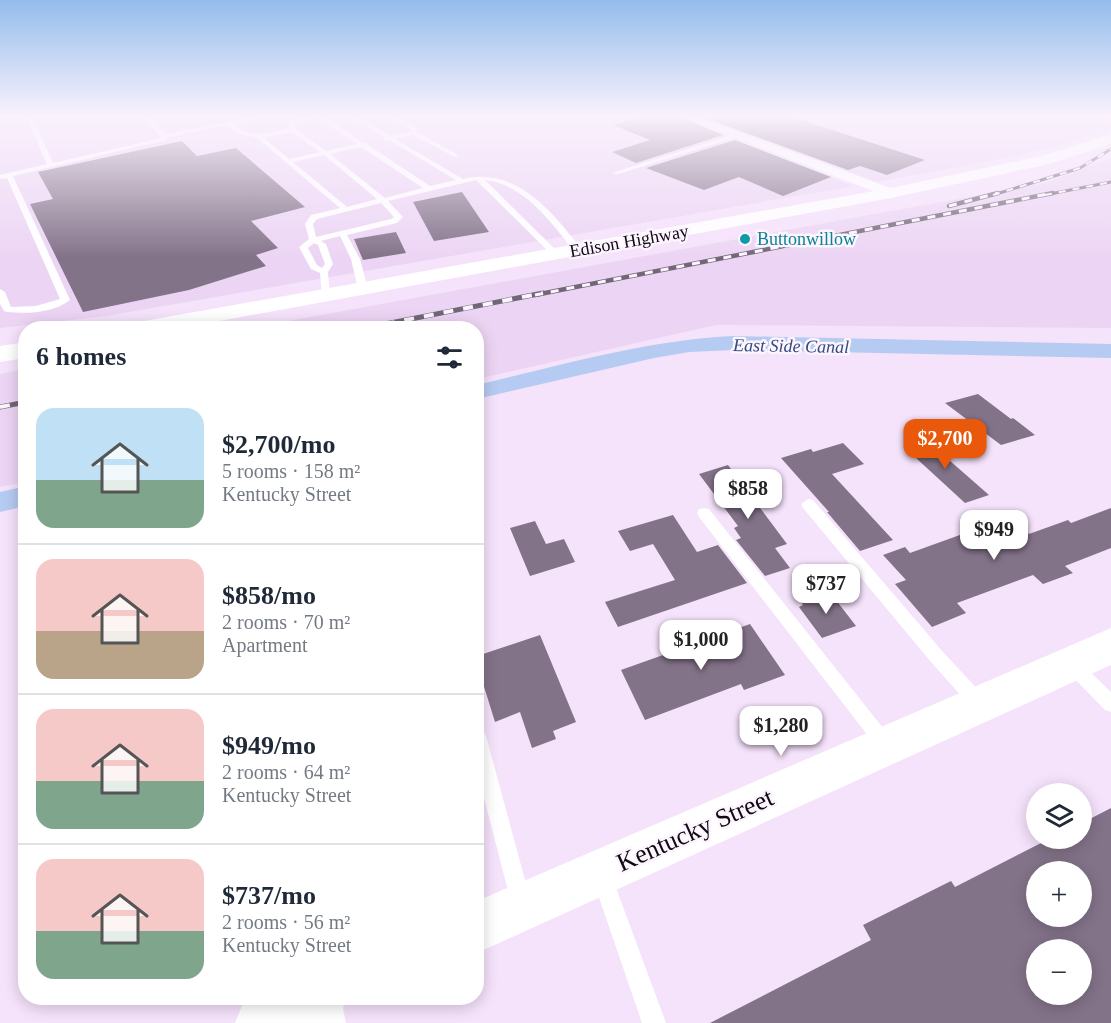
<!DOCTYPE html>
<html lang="en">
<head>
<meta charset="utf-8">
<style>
  body { margin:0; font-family:Georgia,serif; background:#f2f2f3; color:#1f2937; height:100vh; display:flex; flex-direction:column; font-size:22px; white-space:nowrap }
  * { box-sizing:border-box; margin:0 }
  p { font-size:20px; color:#747a83 }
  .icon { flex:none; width:33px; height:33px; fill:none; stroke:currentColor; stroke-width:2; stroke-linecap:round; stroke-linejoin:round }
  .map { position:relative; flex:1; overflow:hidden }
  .panel { position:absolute; left:18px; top:321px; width:466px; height:684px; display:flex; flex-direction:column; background:#fff; border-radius:24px; box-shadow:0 3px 15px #0003 }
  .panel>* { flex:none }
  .tools { position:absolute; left:1026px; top:783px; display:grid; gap:12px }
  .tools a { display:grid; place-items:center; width:66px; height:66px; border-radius:50%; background:#fff; box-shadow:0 3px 15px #0003; font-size:30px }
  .price { position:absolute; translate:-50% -51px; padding:0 14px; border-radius:12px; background:#fff; color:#222; font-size:20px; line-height:39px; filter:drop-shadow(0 2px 3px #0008) }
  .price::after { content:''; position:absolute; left:50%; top:36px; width:18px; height:14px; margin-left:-9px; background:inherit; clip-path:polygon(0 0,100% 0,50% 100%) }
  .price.on { background:#ea580c; color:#fff }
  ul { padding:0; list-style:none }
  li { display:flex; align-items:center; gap:18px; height:150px; padding:0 18px }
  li+li { border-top:2px solid #e0e1e3 }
  li span { display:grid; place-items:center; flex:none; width:168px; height:120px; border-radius:18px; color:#555 }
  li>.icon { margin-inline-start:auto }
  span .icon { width:72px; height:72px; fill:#fffc; stroke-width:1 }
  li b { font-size:26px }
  h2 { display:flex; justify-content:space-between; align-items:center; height:72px; padding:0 18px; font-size:26px }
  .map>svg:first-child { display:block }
</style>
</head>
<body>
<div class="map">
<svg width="1111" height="1023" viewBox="0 0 1111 1023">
  <rect width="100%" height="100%" fill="#f5e2fb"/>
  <path fill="#ecd5f4" d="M 0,115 L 666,115 L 854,186 L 106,316 L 0,328 Z
    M 697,115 L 1111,115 L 1111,128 L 1068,143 L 1012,157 L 877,182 Z
    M 1111,158 L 1111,328 L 716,325 L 477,379 L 477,328 L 250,328 L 1045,183 Z
    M 25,369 L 25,482 L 0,487 L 0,374 Z"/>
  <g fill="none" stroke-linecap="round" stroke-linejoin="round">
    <path fill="#b6cbf1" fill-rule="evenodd" d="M 734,336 L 1111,344 L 1111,358 L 734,350 L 689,352 L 654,358 L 477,399 L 477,385 C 562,365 647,340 734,336 Z
      M 26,486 L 26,506 L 0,512 L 0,492 Z"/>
  </g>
  <path fill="#837389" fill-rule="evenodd" d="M 649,115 L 675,115 L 723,135 L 636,163 L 612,152 L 650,140 L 613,125 Z
    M 697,115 L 786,115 L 925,160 L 887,175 L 860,166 L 848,170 Z
    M 735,140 L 831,177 L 783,196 L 739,177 L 704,190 L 646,168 Z
    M 182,141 L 197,156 L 236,148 L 305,207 L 251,221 L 278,248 L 256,255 L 266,266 L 189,290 L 83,312 L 30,204 L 53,199 L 38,172 Z
    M 462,192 L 489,232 L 434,241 L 413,202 Z
    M 396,232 L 406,253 L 363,260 L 354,239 Z
    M 978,394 L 1011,419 L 1013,418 L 1035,435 L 1001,445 L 945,403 Z
    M 917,432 L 989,495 L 965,503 L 904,447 Z
    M 843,443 L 864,464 L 832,474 L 893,540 L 860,551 L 827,512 L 829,512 L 781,458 L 811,449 L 813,452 Z
    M 728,465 L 787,544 L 775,548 L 790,568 L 765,576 L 736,540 L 741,538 L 734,528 L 738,526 L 699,474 Z
    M 1111,508 L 1111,548 L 1065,566 L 1073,573 L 1043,584 L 1033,575 L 957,603 L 966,613 L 932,627 L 895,584 L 906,580 L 883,555 L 905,547 L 910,553 L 982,527 L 975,521 L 1003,511 L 1029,534 L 1068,520 L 1071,523 Z
    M 673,515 L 697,552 L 718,545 L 747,583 L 618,627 L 605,602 L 675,580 L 653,544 L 630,551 L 618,531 Z
    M 535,521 L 546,544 L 564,539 L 575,562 L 530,576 L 510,528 Z
    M 829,591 L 856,626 L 822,638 L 799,607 L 803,605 L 801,601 Z
    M 750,624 L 785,675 L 744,690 L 741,684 L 645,720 L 621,670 Z
    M 540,635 L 576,722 L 553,731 L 556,739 L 532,748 L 520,712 L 495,722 L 477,664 L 477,656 Z
    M 1111,808 L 1111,1023 L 710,1023 L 871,940 L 863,925 L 951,881 L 955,887 L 1051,838 L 1082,838 L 1082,823 ZM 1036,872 L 1082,872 L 1082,916 L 1036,916 ZM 1036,950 L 1082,950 L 1082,994 L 1036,994 Z"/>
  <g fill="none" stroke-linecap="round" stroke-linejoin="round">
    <path fill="#fff" fill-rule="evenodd" d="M 33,115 L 44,115 L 33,118 L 53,163 L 162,138 L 142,115 L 148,115 L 167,134 L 262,115 L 272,115 L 233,124 C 251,139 268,133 289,129 L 289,121 L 318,115 L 329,115 L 325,117 L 363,143 L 368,143 L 368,145 L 430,186 L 456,180 L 389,140 L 383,140 L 384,137 L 348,115 L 355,115 L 391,136 L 411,132 L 412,130 L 387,115 L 394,115 L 417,128 L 417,132 L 460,156 L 455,157 L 413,135 L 395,139 L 463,179 C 516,166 553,212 582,250 L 575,252 C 551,223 526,185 485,180 L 560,254 L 553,256 L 476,180 L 388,201 L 403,217 L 397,223 L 347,235 L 360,259 L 368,289 L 366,291 L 358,289 L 351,259 L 340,236 L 321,241 L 326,244 L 333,264 L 328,272 L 330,296 L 322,298 L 320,273 L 311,269 L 299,247 L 309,239 L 305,224 L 311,215 L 340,208 L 257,138 L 237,133 L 227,125 L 168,137 L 166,140 L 13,176 L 70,300 C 54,313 27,314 7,312 L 4,311 L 0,304 L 0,289 L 5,292 L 11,307 L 36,306 L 60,299 L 7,178 L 0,179 L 0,175 L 47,164 L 26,117 ZM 318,118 L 357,144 L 326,151 L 295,129 L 294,123 ZM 291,132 L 320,152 L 289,159 L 264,138 ZM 361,147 L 423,188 L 385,198 L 330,154 ZM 324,155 L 377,199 L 347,207 L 293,162 ZM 381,203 L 394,217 L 391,219 L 316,237 L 313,224 L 317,219 ZM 314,243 L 318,245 L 325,264 L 322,268 L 317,265 L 308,248 Z
      M 738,133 L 740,136 L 618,174 L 612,173 Z
      M 808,499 L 813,500 L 943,652 L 984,696 L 987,702 L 984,708 L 978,710 L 972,708 L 931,662 L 803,508 L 801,504 Z
      M 704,508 L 709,509 L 891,738 L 894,744 L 891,750 L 885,753 L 879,750 L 699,517 L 697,513 L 699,509 Z
      M 1072,657 L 1078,660 L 1111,692 L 1111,712 L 1105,710 L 1066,670 L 1064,665 L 1066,660 Z
      M 477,727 L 483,730 L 486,736 L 531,902 L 528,909 L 521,912 L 514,909 L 511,902 L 477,771 Z
      M 602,867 L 609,870 L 612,877 L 666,1023 L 642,1023 L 592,877 L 595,870 Z
      M 319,998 L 341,998 L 346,1023 L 322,1023 Z"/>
    <path fill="#fff" fill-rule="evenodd" d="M 677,115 L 692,115 L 896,190 L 898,193 L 896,196 L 886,196 Z"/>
    <path fill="#fff" fill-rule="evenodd" d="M 1111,628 L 1111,665 L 477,953 L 477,901 Z
      M 255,998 L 347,998 L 339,1018 L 327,1023 L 235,1023 L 243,1003 Z"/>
    <path fill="#fff" fill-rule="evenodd" d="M 1111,134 L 1111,144 L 1049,164 L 891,198 L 181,328 L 132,328 L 135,323 L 144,321 L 891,188 L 1045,155 Z
      M 26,342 L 26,358 L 0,362 L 0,346 Z"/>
    <g stroke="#726776" stroke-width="3">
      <path id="rail-far2" d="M 993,195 L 1080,168 L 1111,149
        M 1045,195 L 1111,182"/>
    </g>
    <g stroke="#726776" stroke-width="4.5">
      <path id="rail-far1" d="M 949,206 L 998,193
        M 535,295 L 1053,193"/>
    </g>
    <g stroke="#726776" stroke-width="5">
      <path id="rail" d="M 365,328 L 543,293
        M 0,407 L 26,402"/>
    </g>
    <use href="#rail-far2" stroke="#fcf4fe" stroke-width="2" stroke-dasharray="7" stroke-linecap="butt"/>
    <use href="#rail-far1" stroke="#fcf4fe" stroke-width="3" stroke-dasharray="8" stroke-linecap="butt"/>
    <use href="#rail" stroke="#fcf4fe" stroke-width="4" stroke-dasharray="10" stroke-linecap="butt"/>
  </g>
  <linearGradient id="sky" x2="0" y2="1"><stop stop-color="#94bdec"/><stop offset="0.45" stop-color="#faf2fd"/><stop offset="1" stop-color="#faf2fd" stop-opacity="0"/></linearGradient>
  <rect width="1111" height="258" fill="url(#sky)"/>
  <circle fill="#0f9aa8" stroke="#fcf4fe" stroke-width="2" cx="745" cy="239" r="6"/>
  <g text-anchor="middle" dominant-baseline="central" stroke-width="5" stroke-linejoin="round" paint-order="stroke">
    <g font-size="18" fill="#0d838f" stroke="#fcf4fe" text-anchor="start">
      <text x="757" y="239">Buttonwillow</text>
    </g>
    <g font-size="18" fill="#0f0911" stroke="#fcf4fe">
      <text transform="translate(629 241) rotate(-10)">Edison Highway</text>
    </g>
    <g font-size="18" font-style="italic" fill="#334c7e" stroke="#fcf4fe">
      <text transform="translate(791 346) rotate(1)">East Side Canal</text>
    </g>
    <g font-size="26" fill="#0f0911" stroke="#fcf4fe">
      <text transform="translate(695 830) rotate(-24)">Kentucky Street</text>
    </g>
  </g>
</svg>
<div class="tools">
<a><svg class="icon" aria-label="layers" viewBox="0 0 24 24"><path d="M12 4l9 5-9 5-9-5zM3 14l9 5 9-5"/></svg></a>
<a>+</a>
<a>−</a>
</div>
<b class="price on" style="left:945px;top:470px">$2,700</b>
<b class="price" style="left:748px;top:520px">$858</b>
<b class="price" style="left:994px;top:561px">$949</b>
<b class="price" style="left:826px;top:615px">$737</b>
<b class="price" style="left:701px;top:671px">$1,000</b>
<b class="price" style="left:781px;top:757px">$1,280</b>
<section class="panel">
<h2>6 homes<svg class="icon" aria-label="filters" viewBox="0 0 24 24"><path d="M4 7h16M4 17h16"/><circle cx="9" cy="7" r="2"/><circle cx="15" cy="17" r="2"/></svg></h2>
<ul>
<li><span style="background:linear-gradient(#bfe0f5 60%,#7fa58c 0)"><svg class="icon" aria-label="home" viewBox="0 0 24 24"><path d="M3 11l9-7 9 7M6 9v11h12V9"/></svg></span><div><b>$2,700/mo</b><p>5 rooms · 158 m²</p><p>Kentucky Street</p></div></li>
<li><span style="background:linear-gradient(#f6c9c9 60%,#b9a48a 0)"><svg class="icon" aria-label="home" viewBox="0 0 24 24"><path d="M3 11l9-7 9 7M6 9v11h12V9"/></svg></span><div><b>$858/mo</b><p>2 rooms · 70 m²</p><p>Apartment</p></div></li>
<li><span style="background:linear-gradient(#f6c9c9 60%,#7fa58c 0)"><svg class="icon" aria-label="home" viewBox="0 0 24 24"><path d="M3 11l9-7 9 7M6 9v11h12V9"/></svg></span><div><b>$949/mo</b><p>2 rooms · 64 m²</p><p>Kentucky Street</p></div></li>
<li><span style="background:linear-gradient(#f6c9c9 60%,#7fa58c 0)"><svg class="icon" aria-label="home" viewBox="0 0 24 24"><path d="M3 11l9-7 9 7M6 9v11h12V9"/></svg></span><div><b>$737/mo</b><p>2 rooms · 56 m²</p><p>Kentucky Street</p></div></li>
</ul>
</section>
</div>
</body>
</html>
